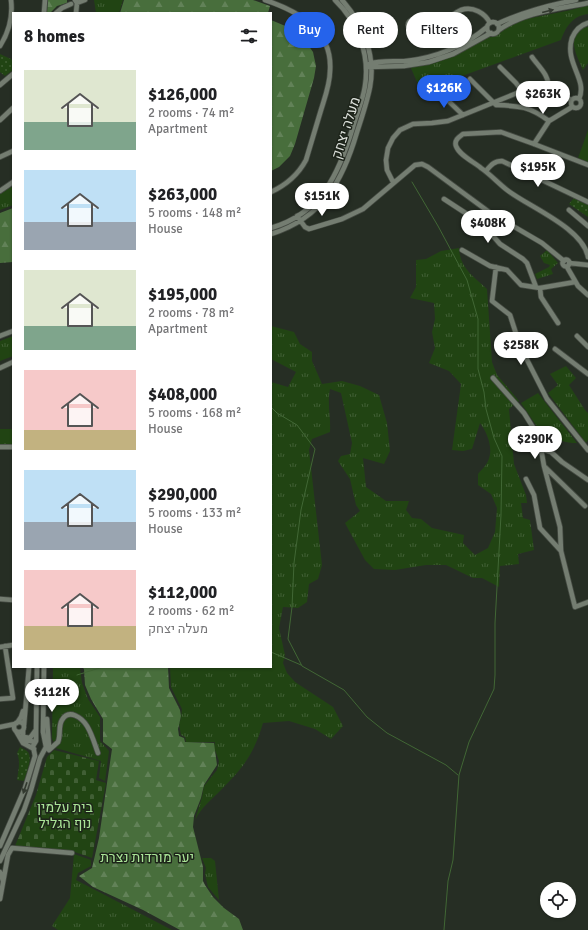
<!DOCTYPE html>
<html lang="en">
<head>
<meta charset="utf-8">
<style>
  body { margin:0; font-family:Signika,Heebo,sans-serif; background:#f6f6f6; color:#202124; height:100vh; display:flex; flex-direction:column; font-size:15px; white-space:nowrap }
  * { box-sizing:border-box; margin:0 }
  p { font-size:13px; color:#757577 }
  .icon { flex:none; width:22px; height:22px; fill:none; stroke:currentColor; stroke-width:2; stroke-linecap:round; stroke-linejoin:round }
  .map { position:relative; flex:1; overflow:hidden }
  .details { position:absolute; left:12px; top:12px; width:260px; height:656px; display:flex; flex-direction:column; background:#fff; border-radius:0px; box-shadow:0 1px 3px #0004 }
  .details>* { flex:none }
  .top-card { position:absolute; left:284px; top:12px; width:244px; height:36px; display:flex; gap:8px }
  .buttons { position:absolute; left:540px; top:882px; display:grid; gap:8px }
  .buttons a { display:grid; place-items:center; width:36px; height:36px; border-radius:50%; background:#fff; box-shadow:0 1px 3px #0004; font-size:20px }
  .price { position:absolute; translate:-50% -34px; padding:0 9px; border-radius:14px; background:#fff; color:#222; font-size:13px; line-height:26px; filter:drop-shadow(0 1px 2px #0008) }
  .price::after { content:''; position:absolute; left:50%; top:24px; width:12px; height:9px; margin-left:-6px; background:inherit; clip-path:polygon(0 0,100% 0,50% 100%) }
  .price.active { background:#2563eb; color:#fff }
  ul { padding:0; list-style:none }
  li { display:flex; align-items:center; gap:12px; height:100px; padding:0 12px }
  li span { display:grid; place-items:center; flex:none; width:112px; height:80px; border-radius:0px; color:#555 }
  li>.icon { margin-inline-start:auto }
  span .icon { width:48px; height:48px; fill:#fffc; stroke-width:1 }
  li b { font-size:17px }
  h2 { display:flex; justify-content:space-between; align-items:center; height:48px; padding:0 12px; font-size:17px }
  .chip { padding:0 14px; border-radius:18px; background:#fff; box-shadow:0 1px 3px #0004; font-size:14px; line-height:36px }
  .chip.active { background:#2563eb; color:#fff }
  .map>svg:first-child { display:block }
</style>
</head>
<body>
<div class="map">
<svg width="588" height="930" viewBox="0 0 588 930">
  <defs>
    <pattern id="grass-tufts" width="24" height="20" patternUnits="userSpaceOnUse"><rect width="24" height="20" fill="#214413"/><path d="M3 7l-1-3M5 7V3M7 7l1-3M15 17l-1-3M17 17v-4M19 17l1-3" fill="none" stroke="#415f35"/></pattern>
    <pattern id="forest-firs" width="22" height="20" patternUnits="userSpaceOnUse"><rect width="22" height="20" fill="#486e3c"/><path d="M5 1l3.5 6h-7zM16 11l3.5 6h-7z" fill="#628258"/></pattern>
    <pattern id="cemetery-stones" width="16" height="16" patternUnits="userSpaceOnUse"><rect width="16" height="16" fill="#214413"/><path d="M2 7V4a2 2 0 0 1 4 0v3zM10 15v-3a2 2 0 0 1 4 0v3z" fill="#415f35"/></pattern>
    <pattern id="park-dots" width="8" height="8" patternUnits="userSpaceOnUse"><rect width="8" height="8" fill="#214413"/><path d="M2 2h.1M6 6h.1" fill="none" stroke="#415f35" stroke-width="1.8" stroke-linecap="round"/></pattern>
  </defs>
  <rect width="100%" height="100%" fill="#262e24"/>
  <path fill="url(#grass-tufts)" d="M 94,0 L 123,0 L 119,13 L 96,13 Z
    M 588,5 L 588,14 C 572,16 566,27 561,40 L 421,91 L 410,66 L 431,62 L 470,47 L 502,26 L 531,18 L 571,10 Z
    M 583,27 L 588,27 L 588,63 L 583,70 C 579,60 571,47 575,36 C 576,32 580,30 583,27 Z
    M 13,186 L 13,205 L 0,210 L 0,194 Z
    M 459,248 C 460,268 472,275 487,289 L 492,362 L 497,375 L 519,401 L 509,409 L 514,464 L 526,495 L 527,503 L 521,503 L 523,518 L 530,520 L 534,550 L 518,554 L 519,564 L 500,566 L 499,587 L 482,578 L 473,578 L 446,565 L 426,565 L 395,570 L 374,569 L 365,560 L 345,523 L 360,511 L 356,505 L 350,479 L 338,461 L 341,456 L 350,454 L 352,443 L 341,393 L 330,389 C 327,404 331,417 330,432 L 312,439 L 309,450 L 322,565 L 318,579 L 309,584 L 307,602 L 298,608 L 283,607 L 279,628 L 285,655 L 283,663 L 287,673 L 295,682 L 333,707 L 343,726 L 331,739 L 315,729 L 289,721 L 263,723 C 254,754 243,768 221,790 C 211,800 201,808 195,820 L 202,797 L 204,786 L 217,770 L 219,761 L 214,747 L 215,742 L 186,742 L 185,737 L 181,735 L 179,724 L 181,718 L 182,709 L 171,687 L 170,667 L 271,667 L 271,382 L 288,387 L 296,372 L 271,359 L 271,326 L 294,332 L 300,344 L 312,352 L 312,361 L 322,384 L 342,381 L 360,386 L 379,395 L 387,423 L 390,451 L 384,464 L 363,458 L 366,487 L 386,501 L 409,501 L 406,510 L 412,518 L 421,519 L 432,528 L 464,535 L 463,543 L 475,555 L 488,548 L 495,532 L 497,508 L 491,494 L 478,485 L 478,474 C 481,470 486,466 488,461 C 494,449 487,432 480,423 L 472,449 L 463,451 L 452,450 L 461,384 L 449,371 L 429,363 L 435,348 L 432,332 L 435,319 L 434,303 L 410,298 L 416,287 L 416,260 L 426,259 L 441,251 Z
    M 547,250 L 558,263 L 551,269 L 553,274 L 537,279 L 535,274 L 549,267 L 550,265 L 544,263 L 540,256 Z
    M 13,336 L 13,356 L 0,361 L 0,341 Z
    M 566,366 L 576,378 L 569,385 L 585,410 L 588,413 L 588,440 L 586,443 L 548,393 L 558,385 L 550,374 Z
    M 538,393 L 577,443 C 565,443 556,441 550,431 L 544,437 L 521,403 Z
    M 0,429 L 13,429 L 13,444 L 0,444 Z
    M 53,667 L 80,668 L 82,683 L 88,699 L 100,717 L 100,741 L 109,751 L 105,781 L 99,778 L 101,761 L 56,748 L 52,738 Z
    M 74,854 L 91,860 L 91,866 L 78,873 L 76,880 L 172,930 L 58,930 L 52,926 L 70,898 Z
    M 202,858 L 211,858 L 215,861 L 219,900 L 208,887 L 205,874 L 206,868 Z"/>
  <path fill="url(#forest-firs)" d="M 48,0 L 67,0 L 67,3 L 57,6 L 50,13 L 47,13 Z
    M 124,0 L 253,0 L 270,6 L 268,13 L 120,13 Z
    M 271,20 L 295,30 L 304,39 L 313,52 L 316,66 L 314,78 L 295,144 L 290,156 L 279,167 L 271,171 Z
    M 13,208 L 13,262 L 0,263 L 0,213 Z
    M 82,667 L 168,667 L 169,688 L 180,710 L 181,716 L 178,729 L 179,736 L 184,738 L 185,742 L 214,743 L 217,765 L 204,785 L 201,798 L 194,816 L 193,827 L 203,867 L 203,881 L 205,885 L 213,897 L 224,908 L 239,919 L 243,930 L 180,930 L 143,910 L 93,887 L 79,876 L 92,868 L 99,838 L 112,749 L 103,742 L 103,719 L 91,699 L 85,685 L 84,669 Z"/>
  <path fill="url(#cemetery-stones)" d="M 54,750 L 99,761 L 96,780 L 106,783 L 92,858 L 72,851 L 15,846 L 36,795 L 47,757 Z"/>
  <path fill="url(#park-dots)" d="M 0,54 L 13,60 L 13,70 L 5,76 L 0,72 Z
    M 574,198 L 588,205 L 588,217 L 569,204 Z
    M 20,747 C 22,748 26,750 28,752 C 33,759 26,774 24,781 L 17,780 C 18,772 21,762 17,753 Z"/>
  <path fill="#214413" d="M 588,130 L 588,162 L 578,158 Z"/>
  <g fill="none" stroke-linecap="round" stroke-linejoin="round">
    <path stroke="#416735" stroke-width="1" d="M 412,182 L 438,226 L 467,280 L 478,319 L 478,369 L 484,392 L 486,409 L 494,438 L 502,456 L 501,515 L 495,623 L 495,675 L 494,689 L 469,742 L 459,775 L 453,860 L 448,881 L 444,930
      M 271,407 L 277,413 L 297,425 L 315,449 L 301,510 L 294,563 L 292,607 L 288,639 L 302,666 L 344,690 L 367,717 L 387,733 L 446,765 L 458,775
      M 271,652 L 301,665
      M 77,675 L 103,667"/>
    <g stroke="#454b43" stroke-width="6">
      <path id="minor" d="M 75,0 L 77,3 L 76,13
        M 265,0 C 298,11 333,30 330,71 C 330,84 325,97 321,110 C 316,127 311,143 306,160 C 298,175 286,185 271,192
        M 77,3 L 85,0
        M 44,13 L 45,0
        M 56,13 L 62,8 L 71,4
        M408 25a5 5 0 1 1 10 0a5 5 0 1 1-10 0Z
        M487 28a6 6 0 1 1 12 0a6 6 0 1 1-12 0Z
        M 497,24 C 523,12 549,5 576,0
        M 418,27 C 426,26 433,26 440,23 C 448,20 454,13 461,10 C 473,6 485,13 490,23
        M 499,30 C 524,12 559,9 588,3
        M 0,46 C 9,32 13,17 11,0
        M 532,57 C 538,66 550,76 548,87
        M 369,64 C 380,60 394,62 406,61 C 435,58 465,46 487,27
        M 369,67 L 404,66 L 429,62 L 453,54 L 491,33
        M 500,67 L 516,83 L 522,91
        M 470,79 L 496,105 C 519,106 529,106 549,121
        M 0,85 L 13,74
        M 438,91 L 463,115
        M571 103a5 5 0 1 1 10 0a5 5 0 1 1-10 0Z
        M 579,99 C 588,79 564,63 572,38 C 575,31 581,25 588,23
        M 0,120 L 13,108
        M 534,144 L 549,121 L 572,107
        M 0,157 L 13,151
        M 588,165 L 534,144 L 501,132 L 463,134 C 459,137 454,140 456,146 C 459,155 474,162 481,168 C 490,174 498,183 507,190 C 529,207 583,228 588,257
        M 486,171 C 491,165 494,161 502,161 L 588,202
        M 393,182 L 387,170 L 386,160 L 388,148 L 393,138 L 400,130 L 413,124 L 432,123 L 448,121 L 522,91 L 548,87 L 571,100
        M 0,191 L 13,182
        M 444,199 L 470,216 L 477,223 L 487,229 L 500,244 L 523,259 L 527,263 L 536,287
        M 569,210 L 588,226
        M 297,216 L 305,227 L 309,229 L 342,219 L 363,209 L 415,165 L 422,164 L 428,167 L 489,212 L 542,243 L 564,261
        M 271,228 C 322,213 339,173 353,127 C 357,113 363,100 365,86 C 370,55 358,22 335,0
        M 271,234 C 323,218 343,180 357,132 C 362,117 367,102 370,87 C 376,55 363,24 342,0
        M 462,250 L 490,266 L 507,270 L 521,285 L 540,288 L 575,282
        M562.5 263a3.5 3.5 0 1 1 7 0a3.5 3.5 0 1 1-7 0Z
        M 569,263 L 588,265
        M 496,267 L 492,301 L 510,315 L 520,346 L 547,399 L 588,450
        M 567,267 L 578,286 L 588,295
        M 540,288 L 541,297 L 558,323
        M 0,336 L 13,331
        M 577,336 L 588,347
        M 555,349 L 588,374
        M 0,368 L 13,362
        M 493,378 L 524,413 L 539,437 L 544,466 L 560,527 L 561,551
        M 0,447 L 13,447
        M 541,449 L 551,452 L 562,462 L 588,480
        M 545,467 L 585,506
        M 526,479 L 534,495 L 540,528 L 561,551 L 575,607 L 588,602
        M 0,599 L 13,600
        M 0,647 L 13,645
        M 0,699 L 13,698 L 5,646
        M 47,719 L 49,747
        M14 727a5 5 0 1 1 10 0a5 5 0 1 1-10 0Z
        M 17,723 L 21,717 L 23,711
        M 24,725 L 29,667
        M 0,727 L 15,724
        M 23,730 L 23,736 L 26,740 L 35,742
        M 16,731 L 23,743 L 34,749
        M 24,737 L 30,738 L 35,731
        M 49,750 L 58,742 C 61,735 58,726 62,720 C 69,708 82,718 87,726 C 92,734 95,745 98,753
        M 0,846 L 25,788 L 35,756 L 33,746 L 36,741 L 36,732 L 37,667
        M 0,861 L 24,810 L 31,790 L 40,758 L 46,747 L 43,732 L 44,667
        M 0,872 L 3,881
        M 0,899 L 8,855 L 12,848 L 72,853"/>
    </g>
    <use href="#minor" stroke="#747d71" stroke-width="4.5"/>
  </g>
  <defs><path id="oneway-solid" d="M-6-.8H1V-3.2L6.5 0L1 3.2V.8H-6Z"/></defs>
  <g fill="#333a30">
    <use href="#oneway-solid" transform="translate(548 11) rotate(-14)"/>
    <use href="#oneway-solid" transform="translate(25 788) rotate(109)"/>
  </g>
  <g text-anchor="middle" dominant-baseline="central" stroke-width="3" stroke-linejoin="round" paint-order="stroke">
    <g font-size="14" fill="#dde2dc" stroke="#1d241a">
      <text transform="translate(346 128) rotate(-72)">מעלה יצחק</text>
    </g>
    <g font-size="14" fill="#aae497" stroke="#1d241a">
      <text x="65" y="807">בית עלמין<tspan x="65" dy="16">נוף הגליל</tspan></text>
      <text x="147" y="857">יער מורדות נצרת</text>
    </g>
  </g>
</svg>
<div class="buttons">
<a><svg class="icon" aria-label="locate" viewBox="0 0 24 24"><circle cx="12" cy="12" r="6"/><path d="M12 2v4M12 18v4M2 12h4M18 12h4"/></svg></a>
</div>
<b class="price active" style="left:444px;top:109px">$126K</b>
<b class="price" style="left:543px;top:115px">$263K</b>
<b class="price" style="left:538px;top:188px">$195K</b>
<b class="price" style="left:322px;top:217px">$151K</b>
<b class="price" style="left:488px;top:244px">$408K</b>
<b class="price" style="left:521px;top:366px">$258K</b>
<b class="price" style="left:535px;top:460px">$290K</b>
<b class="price" style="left:52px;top:713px">$112K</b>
<div class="top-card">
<a class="chip active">Buy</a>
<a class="chip">Rent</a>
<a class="chip">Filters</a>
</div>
<section class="details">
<h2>8 homes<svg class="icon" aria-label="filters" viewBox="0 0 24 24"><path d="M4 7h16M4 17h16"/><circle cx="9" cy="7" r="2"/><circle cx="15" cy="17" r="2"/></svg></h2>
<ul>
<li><span style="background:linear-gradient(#dfe7d0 65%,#7fa58c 0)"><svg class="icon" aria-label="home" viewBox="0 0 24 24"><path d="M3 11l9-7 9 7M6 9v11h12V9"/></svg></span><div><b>$126,000</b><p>2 rooms · 74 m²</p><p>Apartment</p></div></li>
<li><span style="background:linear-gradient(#bfe0f5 65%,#9aa5b1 0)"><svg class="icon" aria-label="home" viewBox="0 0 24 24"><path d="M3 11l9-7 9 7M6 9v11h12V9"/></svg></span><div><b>$263,000</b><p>5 rooms · 148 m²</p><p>House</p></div></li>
<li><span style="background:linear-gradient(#dfe7d0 70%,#7fa58c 0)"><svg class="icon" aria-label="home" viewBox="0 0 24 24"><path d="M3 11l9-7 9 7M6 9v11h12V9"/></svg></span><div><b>$195,000</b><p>2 rooms · 78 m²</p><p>Apartment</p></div></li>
<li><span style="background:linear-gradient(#f6c9c9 75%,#c2b280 0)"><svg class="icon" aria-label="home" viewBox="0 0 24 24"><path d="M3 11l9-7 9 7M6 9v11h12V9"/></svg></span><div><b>$408,000</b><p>5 rooms · 168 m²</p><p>House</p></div></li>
<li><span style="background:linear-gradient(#bfe0f5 65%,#9aa5b1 0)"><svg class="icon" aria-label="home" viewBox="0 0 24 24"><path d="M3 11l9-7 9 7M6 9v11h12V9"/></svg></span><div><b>$290,000</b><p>5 rooms · 133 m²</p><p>House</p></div></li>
<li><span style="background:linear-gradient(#f6c9c9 70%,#c2b280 0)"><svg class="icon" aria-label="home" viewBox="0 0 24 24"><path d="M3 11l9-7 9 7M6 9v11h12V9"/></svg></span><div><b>$112,000</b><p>2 rooms · 62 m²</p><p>מעלה יצחק</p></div></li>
</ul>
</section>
</div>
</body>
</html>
